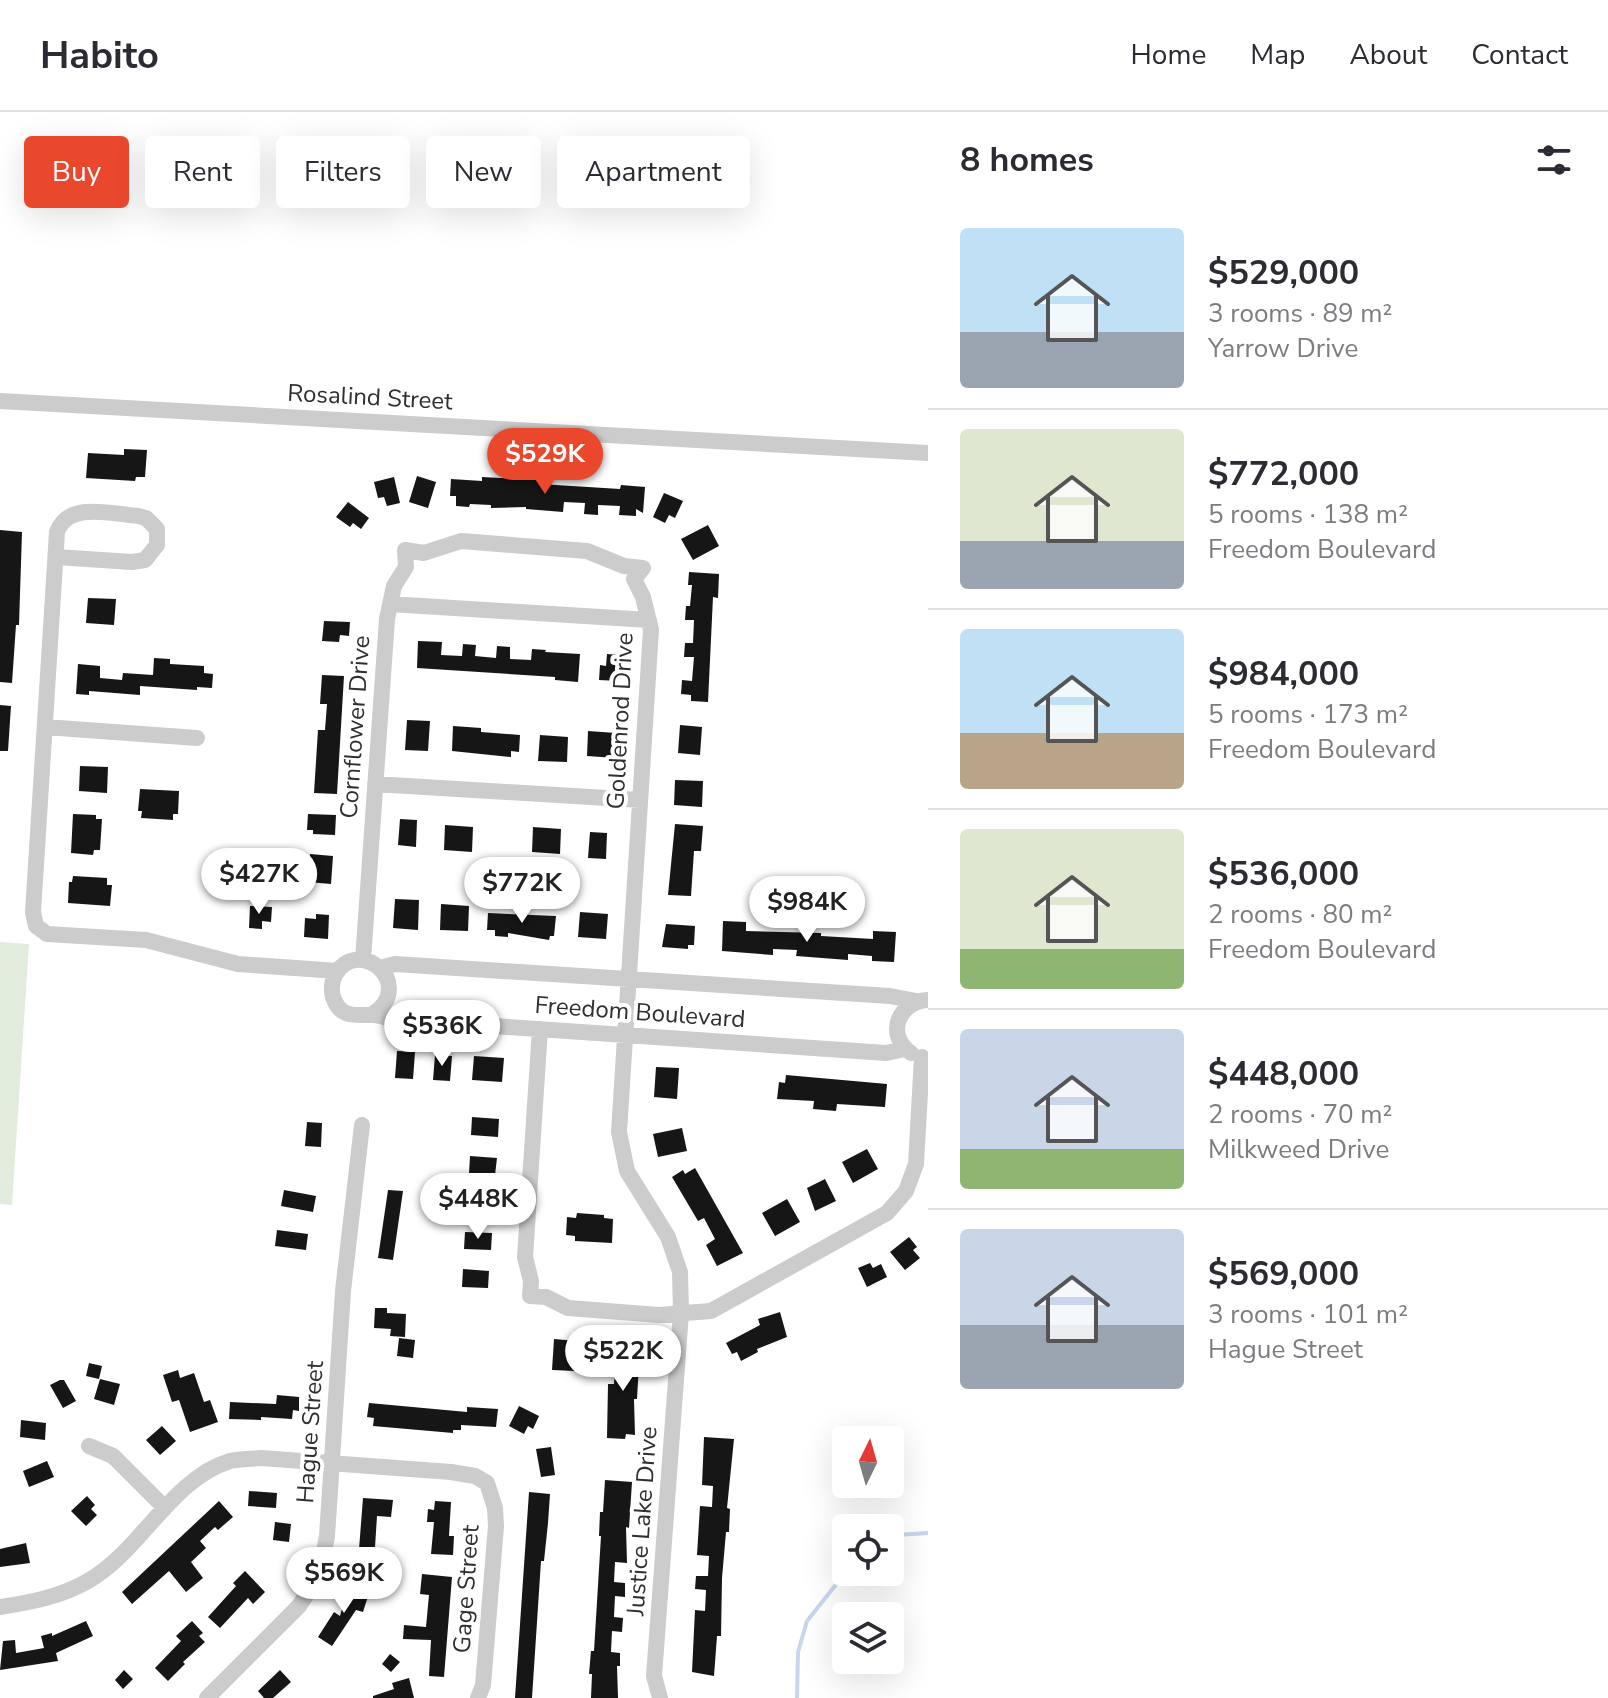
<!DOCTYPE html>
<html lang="en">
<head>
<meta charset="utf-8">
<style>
  body { margin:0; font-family:"Nunito Sans",sans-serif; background:#f7f7f7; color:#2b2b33; height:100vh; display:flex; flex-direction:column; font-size:30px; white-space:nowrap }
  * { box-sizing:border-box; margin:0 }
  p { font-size:26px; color:#7c7c81 }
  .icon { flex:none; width:44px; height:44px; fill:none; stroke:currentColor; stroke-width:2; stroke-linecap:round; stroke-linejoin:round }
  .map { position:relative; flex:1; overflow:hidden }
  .panel { display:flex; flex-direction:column; background:#fff; width:680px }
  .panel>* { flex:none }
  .top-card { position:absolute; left:24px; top:24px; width:760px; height:72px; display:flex; gap:16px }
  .needle { width:52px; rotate:5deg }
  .buttons { position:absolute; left:832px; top:1314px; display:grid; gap:16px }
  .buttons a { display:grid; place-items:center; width:72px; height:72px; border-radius:8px; background:#fff; box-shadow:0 8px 32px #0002; font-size:40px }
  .price { position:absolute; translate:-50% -68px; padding:0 18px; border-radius:28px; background:#fff; color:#222; font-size:26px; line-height:52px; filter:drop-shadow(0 2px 4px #0008) }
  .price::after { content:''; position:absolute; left:50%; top:48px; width:24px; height:18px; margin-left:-12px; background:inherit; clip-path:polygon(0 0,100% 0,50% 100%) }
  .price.active { background:#ea482c; color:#fff }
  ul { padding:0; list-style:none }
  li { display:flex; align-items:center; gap:24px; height:200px; padding:0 32px }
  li+li { border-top:2px solid #e1e1e2 }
  li span { display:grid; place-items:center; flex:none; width:224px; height:160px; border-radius:8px; color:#555 }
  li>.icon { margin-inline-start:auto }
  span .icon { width:96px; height:96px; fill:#fffc; stroke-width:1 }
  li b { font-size:34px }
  h2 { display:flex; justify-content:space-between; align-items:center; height:96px; padding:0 32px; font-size:34px }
  .chip { padding:0 28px; border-radius:8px; background:#fff; box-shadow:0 8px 32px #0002; font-size:28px; line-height:72px }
  .chip.active { background:#ea482c; color:#fff }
  header { display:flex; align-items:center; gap:48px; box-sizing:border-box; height:112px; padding:0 40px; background:#fff; border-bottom:2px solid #e1e1e2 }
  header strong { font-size:38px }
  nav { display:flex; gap:44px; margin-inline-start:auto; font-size:28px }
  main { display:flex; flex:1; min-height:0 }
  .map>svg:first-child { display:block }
</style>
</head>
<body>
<header>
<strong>Habito</strong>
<nav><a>Home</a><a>Map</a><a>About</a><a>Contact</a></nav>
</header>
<main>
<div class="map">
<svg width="928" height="1586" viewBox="0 0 928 1586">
  <rect width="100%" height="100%" fill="#fff"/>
  <path fill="#e1ecdc" d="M 0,830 L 29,832 L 12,1093 L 0,1092 Z"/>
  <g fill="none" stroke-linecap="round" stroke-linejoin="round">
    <path stroke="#c7d6ed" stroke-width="4" d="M 890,1427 L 897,1423 L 928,1421
      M 797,1586 L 798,1540 L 807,1509 L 846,1460"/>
  </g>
  <path fill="#161616" d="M 124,337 L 147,338 L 145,365 L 136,365 L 135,369 L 86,366 L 88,341 L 124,343 Z
    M 417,364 L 436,370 L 428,396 L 409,390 Z
    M 394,365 L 400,391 L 387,394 L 384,385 L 378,386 L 374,370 Z
    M 482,365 L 540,368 L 540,372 L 620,377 L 621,373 L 645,375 L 643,401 L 636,397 L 636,404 L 619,403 L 620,394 L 598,393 L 598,403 L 584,402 L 585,391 L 564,390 L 563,400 L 526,397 L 526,395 L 491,396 L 491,393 L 470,392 L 469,395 L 456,394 L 456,384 L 450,384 L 451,367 L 482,369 Z
    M 664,381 L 683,389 L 675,406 L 669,403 L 665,411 L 653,405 Z
    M 348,390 L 369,406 L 361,417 L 353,411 L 350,415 L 336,405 Z
    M 708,413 L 719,434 L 693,448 L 681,427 Z
    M 0,418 L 22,420 L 19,513 L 16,513 L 12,571 L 0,570 Z
    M 689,460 L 719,462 L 718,486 L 713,485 L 708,590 L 691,589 L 691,583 L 681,582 L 682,568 L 692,569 L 694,545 L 684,545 L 685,531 L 693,531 L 694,508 L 685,508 L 686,494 L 690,494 L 692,473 L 688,473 Z
    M 88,486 L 116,487 L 114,513 L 86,511 Z
    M 324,509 L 350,510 L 349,524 L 340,523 L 339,530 L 322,529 Z
    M 418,529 L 442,530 L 441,543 L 462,544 L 463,532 L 476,533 L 475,544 L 496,546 L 497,534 L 510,535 L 510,547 L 531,548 L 532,537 L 546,538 L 545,540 L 580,542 L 578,570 L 555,568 L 555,565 L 417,556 Z
    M 607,542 L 620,543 L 619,569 L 599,568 L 600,553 L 606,554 Z
    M 154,546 L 170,547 L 170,552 L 204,554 L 204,561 L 213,562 L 212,576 L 197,575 L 197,578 L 140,574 L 140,583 L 89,579 L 89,583 L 76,582 L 78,552 L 100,554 L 100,566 L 122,568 L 123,561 L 153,563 Z
    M 322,563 L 344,564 L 337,682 L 314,681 L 318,618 L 325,618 L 327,592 L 320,592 Z
    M 0,593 L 11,594 L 8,639 L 0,639 Z
    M 407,608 L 430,609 L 428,639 L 405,638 Z
    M 680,613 L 702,615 L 700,643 L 678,641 Z
    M 453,614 L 481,616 L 481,620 L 520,623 L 519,640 L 511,639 L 511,645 L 452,639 Z
    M 588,619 L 616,621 L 615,646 L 587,644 Z
    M 540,623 L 568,625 L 567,650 L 538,649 Z
    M 80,654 L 108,655 L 107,681 L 79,679 Z
    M 675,668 L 703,669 L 702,695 L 674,693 Z
    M 140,677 L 179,679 L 178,702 L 173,702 L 173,708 L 141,706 L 142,699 L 138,699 Z
    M 73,702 L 96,703 L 96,707 L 102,707 L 100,738 L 94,738 L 93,743 L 71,741 Z
    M 308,702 L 336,703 L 335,723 L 313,722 L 313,718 L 307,718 Z
    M 400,707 L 417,708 L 416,735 L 398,733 Z
    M 675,712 L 703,714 L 701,739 L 694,739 L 691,784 L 668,783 Z
    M 445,713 L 473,715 L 472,740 L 444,738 Z
    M 533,715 L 561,717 L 560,742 L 532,740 Z
    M 590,720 L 607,721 L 606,747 L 588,746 Z
    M 310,742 L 333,744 L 331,772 L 308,770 Z
    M 73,764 L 107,766 L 107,773 L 112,773 L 110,794 L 68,791 L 69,770 L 72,770 Z
    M 395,787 L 419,788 L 418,818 L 393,816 Z
    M 441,792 L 469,794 L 468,819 L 440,818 Z
    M 250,794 L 272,795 L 271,810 L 262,809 L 262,817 L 249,816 Z
    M 580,800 L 608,802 L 606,827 L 578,825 Z
    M 488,801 L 556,804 L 554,824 L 550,824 L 549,828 L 508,821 L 508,825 L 495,824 L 495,818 L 487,818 Z
    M 316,802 L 329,803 L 328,827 L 304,825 L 305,806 L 316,807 Z
    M 723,809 L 746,810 L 746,819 L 821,821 L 821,824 L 873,827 L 873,819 L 896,820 L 894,850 L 872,849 L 872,844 L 848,842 L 848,848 L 796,844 L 797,838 L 773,837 L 773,843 L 722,839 Z
    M 666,812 L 695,814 L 694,833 L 688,833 L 688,837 L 662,835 Z
    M 397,939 L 415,940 L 413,967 L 395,966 Z
    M 435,943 L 452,944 L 450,969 L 433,968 Z
    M 474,944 L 504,946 L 502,970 L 472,968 Z
    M 656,955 L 679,956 L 677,987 L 654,985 Z
    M 786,963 L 887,972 L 885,995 L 837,992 L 836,999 L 813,997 L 814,989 L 777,987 L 779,970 L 785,971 Z
    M 472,1005 L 499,1007 L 498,1025 L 471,1023 Z
    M 307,1010 L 322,1011 L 321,1035 L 305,1034 Z
    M 682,1016 L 687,1039 L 658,1045 L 653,1022 Z
    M 867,1037 L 878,1057 L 853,1071 L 842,1050 Z
    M 470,1044 L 497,1046 L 495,1063 L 469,1062 Z
    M 695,1056 L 743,1141 L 717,1154 L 706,1133 L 715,1127 L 704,1106 L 698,1109 L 672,1065 L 683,1058 L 685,1062 Z
    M 825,1067 L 836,1089 L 815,1099 L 807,1076 Z
    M 284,1078 L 316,1084 L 313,1100 L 281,1094 Z
    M 388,1078 L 403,1079 L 393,1148 L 378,1146 Z
    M 468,1082 L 493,1084 L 492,1101 L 466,1099 Z
    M 787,1087 L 800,1110 L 775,1124 L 762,1101 Z
    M 577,1101 L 604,1103 L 604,1106 L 613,1107 L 612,1131 L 575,1129 L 575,1124 L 566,1123 L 567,1105 L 576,1106 Z
    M 277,1118 L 308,1122 L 306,1138 L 275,1134 Z
    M 465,1120 L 492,1121 L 491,1138 L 464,1137 Z
    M 909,1125 L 917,1135 L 913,1138 L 920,1146 L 905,1158 L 890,1140 Z
    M 870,1151 L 873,1156 L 881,1152 L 887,1165 L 867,1175 L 858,1156 Z
    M 463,1157 L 489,1159 L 488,1176 L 462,1175 Z
    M 375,1196 L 387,1196 L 387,1201 L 406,1202 L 405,1225 L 390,1224 L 391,1217 L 374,1216 Z
    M 780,1200 L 787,1225 L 757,1237 L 758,1240 L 741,1249 L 737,1240 L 732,1242 L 726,1231 L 760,1213 L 758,1207 Z
    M 399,1226 L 415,1228 L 413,1246 L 397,1244 Z
    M 554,1227 L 577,1229 L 575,1259 L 552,1258 Z
    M 617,1233 L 640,1235 L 637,1287 L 634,1287 L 635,1323 L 626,1322 L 625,1327 L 607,1326 L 608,1272 L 614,1272 Z
    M 89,1251 L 102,1254 L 99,1267 L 86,1264 Z
    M 178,1258 L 180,1266 L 194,1261 L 204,1290 L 210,1288 L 218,1310 L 190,1320 L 179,1288 L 172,1290 L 163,1263 Z
    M 100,1267 L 120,1272 L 114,1293 L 94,1287 Z
    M 60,1268 L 64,1268 L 76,1289 L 63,1296 L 50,1273 Z
    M 277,1283 L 299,1285 L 299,1299 L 293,1298 L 292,1307 L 261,1305 L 261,1308 L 229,1307 L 230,1290 L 276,1292 Z
    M 369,1291 L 467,1300 L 467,1295 L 498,1297 L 496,1315 L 461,1313 L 461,1318 L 453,1318 L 453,1321 L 373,1314 L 374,1306 L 367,1305 Z
    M 519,1294 L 539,1304 L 533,1317 L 528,1314 L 524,1322 L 509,1314 Z
    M 21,1308 L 46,1311 L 45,1328 L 20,1325 Z
    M 162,1314 L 176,1329 L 160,1343 L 146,1328 Z
    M 704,1325 L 734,1327 L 727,1396 L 730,1397 L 729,1420 L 726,1420 L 722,1466 L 721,1524 L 717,1524 L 714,1564 L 692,1560 L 695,1498 L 705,1499 L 706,1478 L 695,1477 L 696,1464 L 708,1464 L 709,1444 L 697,1443 L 700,1394 L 712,1395 L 713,1374 L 702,1373 Z
    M 551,1335 L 555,1363 L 541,1365 L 536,1337 Z
    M 47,1349 L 54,1365 L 29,1375 L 23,1359 Z
    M 605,1368 L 632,1370 L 629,1416 L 626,1415 L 627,1451 L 615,1450 L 614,1470 L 625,1471 L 625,1485 L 615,1484 L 614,1505 L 623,1506 L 622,1520 L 612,1519 L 611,1540 L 620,1541 L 620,1554 L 617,1554 L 618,1586 L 591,1586 L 592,1562 L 589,1562 L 591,1539 L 594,1539 L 601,1424 L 599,1424 L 600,1400 L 603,1400 Z
    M 249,1379 L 277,1381 L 276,1396 L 248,1394 Z
    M 529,1380 L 550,1382 L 548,1411 L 544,1449 L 541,1449 L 532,1586 L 515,1586 Z
    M 87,1384 L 95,1393 L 91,1397 L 97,1403 L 86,1414 L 71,1399 Z
    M 363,1386 L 393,1388 L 391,1405 L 377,1404 L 374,1451 L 358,1450 Z
    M 219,1389 L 233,1405 L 218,1418 L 215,1415 L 200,1429 L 206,1436 L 191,1450 L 203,1466 L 186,1480 L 169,1459 L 132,1492 L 122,1480 Z
    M 435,1389 L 451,1390 L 449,1424 L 454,1424 L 453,1443 L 431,1442 L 434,1410 L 427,1410 L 428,1397 L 434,1398 Z
    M 275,1410 L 291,1412 L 289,1430 L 273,1428 Z
    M 26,1431 L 30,1451 L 0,1455 L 0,1437 Z
    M 245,1459 L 265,1480 L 253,1492 L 248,1486 L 220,1516 L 208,1505 L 236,1474 L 233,1471 Z
    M 422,1462 L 452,1465 L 444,1565 L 429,1564 L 431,1528 L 403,1527 L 404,1513 L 426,1515 L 429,1483 L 420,1482 Z
    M 348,1476 L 369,1481 L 363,1500 L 356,1498 L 332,1534 L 318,1525 L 334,1500 L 340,1504 Z
    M 86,1509 L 93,1524 L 56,1541 L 58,1549 L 0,1558 L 3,1529 L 15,1528 L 16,1541 L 44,1536 L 41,1524 L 52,1521 L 52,1524 Z
    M 192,1509 L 203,1521 L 199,1524 L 205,1530 L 183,1550 L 185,1552 L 168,1569 L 155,1556 L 181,1529 L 176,1524 Z
    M 390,1542 L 400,1550 L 391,1560 L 382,1552 Z
    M 124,1558 L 133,1567 L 123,1577 L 115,1568 Z
    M 280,1558 L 291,1570 L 273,1586 L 264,1586 L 258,1579 Z
    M 409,1566 L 414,1586 L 373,1586 L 373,1584 L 394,1577 L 392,1571 Z"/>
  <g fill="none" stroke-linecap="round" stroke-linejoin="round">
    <path stroke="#ccc" stroke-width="16" d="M 0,289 L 928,341
      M 56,445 L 132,450 L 145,448 L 157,433 L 157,417 L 146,406 L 138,404 C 112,402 68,389 57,420 L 33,800 L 36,814 L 47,822 L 146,828 L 238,852 L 338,859
      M 643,456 L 634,467 L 643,485 L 651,518 L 619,1020 L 627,1059 L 668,1125 L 680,1160 L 681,1201 L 654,1564 L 660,1586
      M 390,492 L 649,508
      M 45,615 L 197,626
      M 375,672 L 640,688
      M 363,848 L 387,507 L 394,474 L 406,455 L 405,438 L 424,441 L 461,429 L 587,439 L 624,454 L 643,456
      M 380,856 L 395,852 L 890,884 L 916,889
      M 373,902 C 416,873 361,824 336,861 C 332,868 331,877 333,885 C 341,908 356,902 373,903 C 379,903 386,906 392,907 L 886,941 L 905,937
      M 540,917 L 525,1145 L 531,1169 L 530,1184 L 546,1185 L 568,1196 L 659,1203 L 711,1199 L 887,1101 L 906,1079 L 916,1052 L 922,945
      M 911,941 C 885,923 898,890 928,888
      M 89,1334 L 113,1344 L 165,1396
      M 0,1495 C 32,1490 60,1485 88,1469 C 140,1440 171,1367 230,1349 C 239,1347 251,1347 261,1346 L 451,1360 L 475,1364 L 487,1371 L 495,1396 L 496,1414 L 483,1573 L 478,1586
      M 207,1586 L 299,1494 L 320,1462 L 327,1424 L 343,1179 L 362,1013"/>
  </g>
  <g text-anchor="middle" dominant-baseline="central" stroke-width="8" stroke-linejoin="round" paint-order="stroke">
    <g font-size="24" fill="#2f2f2f" stroke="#fff">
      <text transform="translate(370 285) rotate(3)">Rosalind Street</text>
      <text transform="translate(620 609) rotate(-87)">Goldenrod Drive</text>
      <text transform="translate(355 615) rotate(-86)">Cornflower Drive</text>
      <text transform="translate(640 900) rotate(4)">Freedom Boulevard</text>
      <text transform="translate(310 1320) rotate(-86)">Hague Street</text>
      <text transform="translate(642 1409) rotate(-86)">Justice Lake Drive</text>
      <text transform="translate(466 1477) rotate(-86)">Gage Street</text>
    </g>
  </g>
</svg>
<div class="buttons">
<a><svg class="needle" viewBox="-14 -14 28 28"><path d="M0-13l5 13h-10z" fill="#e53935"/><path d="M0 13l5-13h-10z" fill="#7c7c81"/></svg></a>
<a><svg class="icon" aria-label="locate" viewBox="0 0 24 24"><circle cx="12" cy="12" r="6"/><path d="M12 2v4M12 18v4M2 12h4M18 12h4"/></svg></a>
<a><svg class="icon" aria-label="layers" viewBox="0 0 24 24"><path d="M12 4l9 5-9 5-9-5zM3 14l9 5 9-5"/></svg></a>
</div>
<b class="price active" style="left:545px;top:384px">$529K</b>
<b class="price" style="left:259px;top:804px">$427K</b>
<b class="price" style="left:522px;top:813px">$772K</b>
<b class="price" style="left:807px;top:832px">$984K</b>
<b class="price" style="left:442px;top:956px">$536K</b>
<b class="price" style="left:478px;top:1129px">$448K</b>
<b class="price" style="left:623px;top:1281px">$522K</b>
<b class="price" style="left:344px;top:1503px">$569K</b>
<div class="top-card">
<a class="chip active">Buy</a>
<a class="chip">Rent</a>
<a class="chip">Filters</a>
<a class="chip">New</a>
<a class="chip">Apartment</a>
</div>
</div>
<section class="panel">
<h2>8 homes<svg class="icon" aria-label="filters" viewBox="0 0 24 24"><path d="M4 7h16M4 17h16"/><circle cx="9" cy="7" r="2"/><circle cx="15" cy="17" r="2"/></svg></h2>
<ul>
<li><span style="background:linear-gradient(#bfe0f5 65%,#9aa5b1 0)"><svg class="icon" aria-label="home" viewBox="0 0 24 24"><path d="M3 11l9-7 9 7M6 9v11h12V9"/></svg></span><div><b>$529,000</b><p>3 rooms · 89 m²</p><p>Yarrow Drive</p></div></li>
<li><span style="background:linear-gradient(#dfe7d0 70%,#9aa5b1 0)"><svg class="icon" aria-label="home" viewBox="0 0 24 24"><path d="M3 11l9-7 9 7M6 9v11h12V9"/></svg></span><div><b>$772,000</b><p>5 rooms · 138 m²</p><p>Freedom Boulevard</p></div></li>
<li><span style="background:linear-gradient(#bfe0f5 65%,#b9a48a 0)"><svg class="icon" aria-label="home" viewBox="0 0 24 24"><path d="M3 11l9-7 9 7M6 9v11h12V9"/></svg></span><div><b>$984,000</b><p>5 rooms · 173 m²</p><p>Freedom Boulevard</p></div></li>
<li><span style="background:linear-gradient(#dfe7d0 75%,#8fb573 0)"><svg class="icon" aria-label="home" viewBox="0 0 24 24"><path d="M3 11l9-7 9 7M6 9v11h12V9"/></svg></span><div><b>$536,000</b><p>2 rooms · 80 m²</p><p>Freedom Boulevard</p></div></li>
<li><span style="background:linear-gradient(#c9d6e8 75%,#8fb573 0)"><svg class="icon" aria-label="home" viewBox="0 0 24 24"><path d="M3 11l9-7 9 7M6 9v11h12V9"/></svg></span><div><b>$448,000</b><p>2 rooms · 70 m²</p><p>Milkweed Drive</p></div></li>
<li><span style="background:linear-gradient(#c9d6e8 60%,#9aa5b1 0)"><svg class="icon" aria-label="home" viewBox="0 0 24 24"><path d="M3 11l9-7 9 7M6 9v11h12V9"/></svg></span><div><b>$569,000</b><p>3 rooms · 101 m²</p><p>Hague Street</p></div></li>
</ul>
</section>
</main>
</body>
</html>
